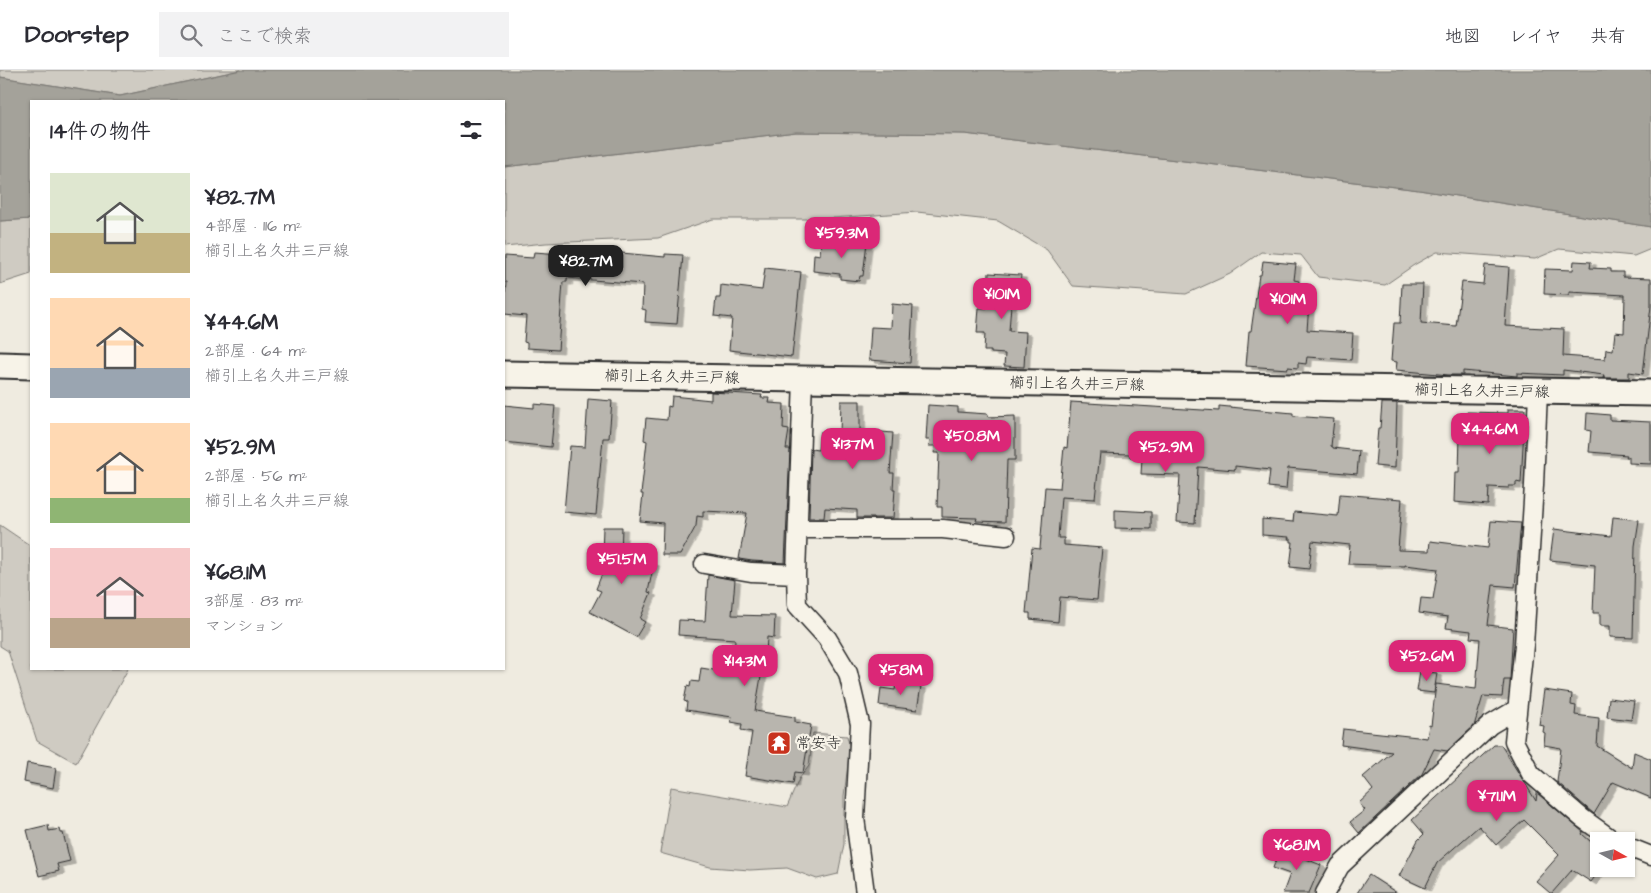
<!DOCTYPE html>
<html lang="ja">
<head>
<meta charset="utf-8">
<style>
  body { margin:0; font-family:"Architects Daughter","Klee One",sans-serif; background:#f2f2f3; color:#2b2b33; height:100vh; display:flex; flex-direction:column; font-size:19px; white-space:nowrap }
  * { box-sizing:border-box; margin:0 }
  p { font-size:16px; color:#7c7c81 }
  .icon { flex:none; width:28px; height:28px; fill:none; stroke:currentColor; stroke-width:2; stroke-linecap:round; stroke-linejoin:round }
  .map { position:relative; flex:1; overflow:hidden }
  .sheet { position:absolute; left:30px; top:30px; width:475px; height:570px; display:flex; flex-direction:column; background:#fff; border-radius:0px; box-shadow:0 1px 4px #0004 }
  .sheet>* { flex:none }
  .needle { width:32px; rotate:98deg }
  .tools { position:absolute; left:1590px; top:762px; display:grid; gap:10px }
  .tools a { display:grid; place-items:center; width:45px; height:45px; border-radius:0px; background:#fff; box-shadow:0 1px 4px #0004; font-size:25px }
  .price { position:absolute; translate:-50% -42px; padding:0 11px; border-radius:10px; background:#db2777; color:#fff; font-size:16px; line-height:32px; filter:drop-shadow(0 1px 2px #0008) }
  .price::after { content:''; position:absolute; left:50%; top:30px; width:15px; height:11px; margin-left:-8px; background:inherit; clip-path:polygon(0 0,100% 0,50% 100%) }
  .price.selected { background:#222; color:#fff }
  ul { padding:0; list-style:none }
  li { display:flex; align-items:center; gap:15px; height:125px; padding:0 20px }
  li span { display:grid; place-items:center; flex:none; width:140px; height:100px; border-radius:0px; color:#555 }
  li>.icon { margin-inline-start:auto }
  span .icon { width:60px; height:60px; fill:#fffc; stroke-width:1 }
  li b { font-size:21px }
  h2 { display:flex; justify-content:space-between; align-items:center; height:60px; padding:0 20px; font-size:21px }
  header { display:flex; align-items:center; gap:30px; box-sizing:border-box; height:70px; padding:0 25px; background:#fff; border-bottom:1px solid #e1e1e2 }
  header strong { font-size:24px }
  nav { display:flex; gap:28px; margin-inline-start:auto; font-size:18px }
  .search { width:350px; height:45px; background:#f2f2f3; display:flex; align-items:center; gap:12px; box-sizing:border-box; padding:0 18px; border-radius:0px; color:#7c7c81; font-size:19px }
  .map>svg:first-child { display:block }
</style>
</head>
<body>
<header>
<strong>Doorstep</strong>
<div class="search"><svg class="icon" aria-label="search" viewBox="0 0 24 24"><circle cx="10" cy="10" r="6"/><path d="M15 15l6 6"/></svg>ここで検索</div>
<nav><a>地図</a><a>レイヤ</a><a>共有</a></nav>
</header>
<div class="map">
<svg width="1651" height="823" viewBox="0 0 1651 823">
  <defs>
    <filter id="shadow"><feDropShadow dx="5.5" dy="3" stdDeviation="0" flood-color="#0004"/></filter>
  </defs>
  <rect width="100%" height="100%" fill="#efebe0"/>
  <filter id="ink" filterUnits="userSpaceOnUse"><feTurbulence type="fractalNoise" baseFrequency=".02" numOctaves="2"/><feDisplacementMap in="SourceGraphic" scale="10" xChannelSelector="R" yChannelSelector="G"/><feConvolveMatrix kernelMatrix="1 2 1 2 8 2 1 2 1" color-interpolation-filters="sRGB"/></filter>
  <g filter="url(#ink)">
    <path fill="#cfcbc2" stroke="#7d7b76" d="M 0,0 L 241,0 L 120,26 L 0,7 Z
      M 796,62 L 965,64 L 1419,120 L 1651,157 L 1651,179 L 1634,186 L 1559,179 L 1535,189 L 1437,182 L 1414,195 L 1385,215 L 1318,207 L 1301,185 L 1261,182 L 1230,204 L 1186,224 L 1073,216 L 1047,180 L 998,151 L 917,142 L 819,149 L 713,149 L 658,168 L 546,173 L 504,177 L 504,97 Z
      M 31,149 L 31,204 L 0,214 L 0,151 Z
      M 0,455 L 31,476 L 31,599 L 128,599 L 76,693 L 37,671 L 8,581 L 0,576 Z
      M 813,663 L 847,666 L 850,678 L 844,726 L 844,774 L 838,804 L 817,809 L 787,798 L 750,800 L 710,797 L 660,783 L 671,717 L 787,737 L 799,709 L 809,696 Z"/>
    <path fill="#a4a29a" stroke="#74726e" d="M 241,0 L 1651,0 L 1651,157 L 1419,120 L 965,64 L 796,62 L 504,97 L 504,31 L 31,31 L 31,149 L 0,151 L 0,7 L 120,26 Z"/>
    <path fill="#b8b5ae" stroke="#2b2b2b" filter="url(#shadow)" d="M 842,169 L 867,172 L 863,206 L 860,206 L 859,211 L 840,209 L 840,204 L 813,201 L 814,184 L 820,185 L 821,171 L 842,174 Z
      M 589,180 L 665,187 L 665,184 L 683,185 L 677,254 L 645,252 L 646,240 L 642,239 L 643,214 L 567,208 L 567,212 L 563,212 L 558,280 L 527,278 L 527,273 L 524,272 L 526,246 L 504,244 L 506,211 L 504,211 L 504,186 L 533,188 L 534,182 L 589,186 Z
      M 1263,191 L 1296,194 L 1294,210 L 1299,211 L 1296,234 L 1309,235 L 1307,260 L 1353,263 L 1351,290 L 1307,287 L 1306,294 L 1298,293 L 1298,298 L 1288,297 L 1288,299 L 1246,296 L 1249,261 L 1251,261 L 1259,205 L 1261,205 Z
      M 1574,191 L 1591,192 L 1590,198 L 1611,199 L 1611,202 L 1623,202 L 1623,207 L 1651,208 L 1651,236 L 1643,304 L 1629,302 L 1629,308 L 1603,308 L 1604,305 L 1563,300 L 1563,305 L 1517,303 L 1517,306 L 1463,301 L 1463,305 L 1449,305 L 1396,300 L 1397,292 L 1391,291 L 1394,253 L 1400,253 L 1402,214 L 1423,214 L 1421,253 L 1456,256 L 1462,212 L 1483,214 L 1485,195 L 1509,197 L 1505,256 L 1564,259 L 1563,286 L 1605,289 L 1606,279 L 1613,280 L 1615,262 L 1624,263 L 1625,225 L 1569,222 L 1569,225 L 1544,224 L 1545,199 L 1573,200 Z
      M 765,198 L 801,202 L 792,287 L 729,280 L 732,248 L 714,246 L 716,228 L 720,228 L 721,215 L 762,220 Z
      M 989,203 L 1021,205 L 1019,223 L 1012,222 L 1009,261 L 1026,262 L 1024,297 L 1004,296 L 1005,284 L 991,283 L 991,281 L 984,281 L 985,263 L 977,263 L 979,238 L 987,238 Z
      M 892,234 L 913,236 L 910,293 L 869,290 L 871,257 L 891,258 Z
      M 711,322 L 762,325 L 761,328 L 770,328 L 769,333 L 784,334 L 783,359 L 789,360 L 786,379 L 790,379 L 785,493 L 752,491 L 739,489 L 747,443 L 703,441 L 703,447 L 697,446 L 696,456 L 680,485 L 662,485 L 663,453 L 640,451 L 643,424 L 641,424 L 647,371 L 644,370 L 646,348 L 667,350 L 668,336 L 671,337 L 672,326 L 711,330 Z
      M 588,329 L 612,331 L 609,368 L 603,368 L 596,445 L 564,442 L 570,376 L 585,377 Z
      M 841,331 L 860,331 L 860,360 L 893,363 L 890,403 L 894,403 L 893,419 L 895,419 L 893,448 L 857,448 L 857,440 L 825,438 L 824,448 L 809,448 L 811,379 L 818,380 L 820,362 L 840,363 Z
      M 1071,332 L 1219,341 L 1219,336 L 1293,343 L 1293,346 L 1334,349 L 1331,376 L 1333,377 L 1333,378 L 1359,381 L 1357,404 L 1288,398 L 1286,419 L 1268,417 L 1270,400 L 1235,396 L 1235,400 L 1198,397 L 1195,453 L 1177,452 L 1180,405 L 1141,404 L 1142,388 L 1130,387 L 1130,384 L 1100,383 L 1095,429 L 1061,427 L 1058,468 L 1064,468 L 1064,475 L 1102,478 L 1097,530 L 1060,527 L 1058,552 L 1030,549 L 1030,543 L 1026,543 L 1032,478 L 1040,479 L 1045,417 L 1060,418 L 1064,377 L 1067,378 Z
      M 1382,333 L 1397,333 L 1395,398 L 1375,396 L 1378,358 L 1380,358 Z
      M 534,334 L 555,336 L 551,377 L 504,372 L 504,335 L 534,338 Z
      M 928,335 L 958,337 L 958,342 L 988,344 L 988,347 L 1015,346 L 1015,390 L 1007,390 L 1005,452 L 976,451 L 977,448 L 942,447 L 942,437 L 937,437 L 939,383 L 934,383 L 935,376 L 929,376 L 930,370 L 926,370 Z
      M 1508,339 L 1525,339 L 1521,413 L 1516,412 L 1516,416 L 1509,416 L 1509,418 L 1489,417 L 1488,435 L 1454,432 L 1455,402 L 1459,402 L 1460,365 L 1466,365 L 1467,342 L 1508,343 Z
      M 1587,343 L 1610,345 L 1610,350 L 1651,352 L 1651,394 L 1629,393 L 1629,387 L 1626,387 L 1627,385 L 1589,382 L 1591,361 L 1586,360 Z
      M 1340,424 L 1402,429 L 1398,480 L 1429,481 L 1430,471 L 1488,478 L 1491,451 L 1521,453 L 1515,517 L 1493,515 L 1488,555 L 1513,558 L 1510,610 L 1504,610 L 1502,627 L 1483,626 L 1474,656 L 1447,681 L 1434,679 L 1422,704 L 1359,763 L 1350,752 L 1365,740 L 1359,733 L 1373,720 L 1363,707 L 1392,682 L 1341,675 L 1343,659 L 1427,668 L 1429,655 L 1431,656 L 1436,614 L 1476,619 L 1480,569 L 1470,568 L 1471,561 L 1446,558 L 1448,547 L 1419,543 L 1421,528 L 1433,529 L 1438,499 L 1405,495 L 1405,496 L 1348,494 L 1350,475 L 1312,471 L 1309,499 L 1290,497 L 1293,472 L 1291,472 L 1291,469 L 1288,469 L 1289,467 L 1262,465 L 1262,449 L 1293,452 L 1294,442 L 1338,446 Z
      M 1115,440 L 1151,442 L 1151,459 L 1115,458 Z
      M 1613,447 L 1639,450 L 1635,476 L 1633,568 L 1610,567 L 1610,556 L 1600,556 L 1600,543 L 1593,543 L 1595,495 L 1550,490 L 1554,459 L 1611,466 Z
      M 603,457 L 622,457 L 621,486 L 654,493 L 648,522 L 651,523 L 640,549 L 645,552 L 636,567 L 590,542 L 601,521 L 596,519 L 603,501 L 599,500 L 602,486 Z
      M 708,505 L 735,510 L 732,545 L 775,546 L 774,568 L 767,567 L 765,601 L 762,601 L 755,641 L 795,647 L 795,652 L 811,655 L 803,703 L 795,702 L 793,714 L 745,706 L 752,662 L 741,660 L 742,654 L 731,652 L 732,647 L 686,640 L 687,632 L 684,631 L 687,616 L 690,617 L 691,611 L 699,612 L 701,598 L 733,603 L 735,569 L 678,565 L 679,550 L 705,551 Z
      M 1420,601 L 1437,603 L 1434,623 L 1417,621 Z
      M 896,612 L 921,616 L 917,640 L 879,635 L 881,618 L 895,620 Z
      M 1544,620 L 1572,624 L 1571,635 L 1576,636 L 1575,645 L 1599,648 L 1597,676 L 1632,698 L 1634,682 L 1651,689 L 1651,728 L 1613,712 L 1594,744 L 1557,712 L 1561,678 L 1544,675 L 1545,663 L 1543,662 L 1544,656 L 1539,655 Z
      M 1609,628 L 1634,631 L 1631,650 L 1607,647 Z
      M 1494,675 L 1501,675 L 1536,731 L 1537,723 L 1583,762 L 1582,764 L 1599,779 L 1599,801 L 1591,812 L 1572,800 L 1552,823 L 1550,823 L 1536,811 L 1559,785 L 1524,750 L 1496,775 L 1479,756 L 1437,793 L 1425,818 L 1399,806 L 1418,770 L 1424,764 L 1412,750 Z
      M 27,693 L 56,698 L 53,718 L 24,712 Z
      M 48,755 L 49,761 L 60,759 L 61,763 L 63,763 L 70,791 L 57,794 L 59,801 L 39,806 L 27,760 Z
      M 1281,776 L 1308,787 L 1306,789 L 1321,795 L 1309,823 L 1283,823 L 1290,804 L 1273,798 Z
      M 1369,805 L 1397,823 L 1357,823 Z"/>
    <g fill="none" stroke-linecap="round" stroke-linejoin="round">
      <g stroke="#2b2b2b" stroke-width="21">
        <path id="minor" d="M 803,309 L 796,504 L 797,535 L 827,568 L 848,603 L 860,654 L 855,748 L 865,823
          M 1538,322 L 1534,415 L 1524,575 L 1514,671 L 1531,704 L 1582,748 L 1614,771
          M 798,459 L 943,459 L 1006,466
          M 704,494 L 751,502 L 796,504
          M 1626,776 L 1651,786
          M 1325,823 L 1340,796 L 1490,655 L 1517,639"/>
      </g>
      <g stroke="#2b2b2b" stroke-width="29">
        <path id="secondary" d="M 0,295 L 31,296
          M 504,304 L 1651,323"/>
      </g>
      <use href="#minor" stroke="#f7f3e8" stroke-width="18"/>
      <use href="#secondary" stroke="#f7f3e8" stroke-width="25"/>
    </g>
  </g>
  <defs>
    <g id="temple-square" transform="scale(1.25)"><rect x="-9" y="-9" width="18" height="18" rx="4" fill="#c8321e" stroke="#f7f3e8"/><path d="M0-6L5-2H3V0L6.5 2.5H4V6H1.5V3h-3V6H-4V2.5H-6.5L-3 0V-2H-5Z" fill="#fff"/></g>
  </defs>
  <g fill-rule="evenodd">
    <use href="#temple-square" x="779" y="673"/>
  </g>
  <g text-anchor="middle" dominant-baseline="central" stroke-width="4.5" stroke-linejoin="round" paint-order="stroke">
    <g font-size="15" fill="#2b2b2b" stroke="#f7f3e8">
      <text transform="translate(672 307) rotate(1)">櫛引上名久井三戸線</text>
      <text transform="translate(1077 314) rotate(1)">櫛引上名久井三戸線</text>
      <text transform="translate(1482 321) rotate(1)">櫛引上名久井三戸線</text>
    </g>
    <g font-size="15" fill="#2b2b2b" stroke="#f7f3e8" text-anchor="start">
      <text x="796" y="673">常安寺</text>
    </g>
  </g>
</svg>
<div class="tools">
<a><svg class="needle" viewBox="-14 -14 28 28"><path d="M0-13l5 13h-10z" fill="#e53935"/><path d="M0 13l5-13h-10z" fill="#7c7c81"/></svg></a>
</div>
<b class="price" style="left:842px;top:189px">¥59.3M</b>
<b class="price selected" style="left:586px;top:217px">¥82.7M</b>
<b class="price" style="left:1002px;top:250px">¥101M</b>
<b class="price" style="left:1288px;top:255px">¥101M</b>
<b class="price" style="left:1490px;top:385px">¥44.6M</b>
<b class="price" style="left:972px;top:392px">¥50.8M</b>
<b class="price" style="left:853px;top:400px">¥137M</b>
<b class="price" style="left:1166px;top:403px">¥52.9M</b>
<b class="price" style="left:622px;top:515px">¥51.5M</b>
<b class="price" style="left:1427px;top:612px">¥52.6M</b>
<b class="price" style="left:745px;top:617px">¥143M</b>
<b class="price" style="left:901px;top:626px">¥58M</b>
<b class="price" style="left:1497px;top:752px">¥71.1M</b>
<b class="price" style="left:1297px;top:801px">¥68.1M</b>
<section class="sheet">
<h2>14件の物件<svg class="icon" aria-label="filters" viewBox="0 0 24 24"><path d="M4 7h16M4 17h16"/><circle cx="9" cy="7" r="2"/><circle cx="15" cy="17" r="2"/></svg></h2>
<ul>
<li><span style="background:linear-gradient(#dfe7d0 60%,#c2b280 0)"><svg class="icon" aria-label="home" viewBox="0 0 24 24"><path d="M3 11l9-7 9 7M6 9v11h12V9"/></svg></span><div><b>¥82.7M</b><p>4部屋 · 116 m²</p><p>櫛引上名久井三戸線</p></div></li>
<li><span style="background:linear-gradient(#ffd9b3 70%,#9aa5b1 0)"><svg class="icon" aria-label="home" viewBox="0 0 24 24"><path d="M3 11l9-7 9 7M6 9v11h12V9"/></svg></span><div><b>¥44.6M</b><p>2部屋 · 64 m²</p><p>櫛引上名久井三戸線</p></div></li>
<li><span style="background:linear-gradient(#ffd9b3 75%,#8fb573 0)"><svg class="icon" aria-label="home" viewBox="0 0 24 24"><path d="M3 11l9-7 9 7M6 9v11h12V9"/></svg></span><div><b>¥52.9M</b><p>2部屋 · 56 m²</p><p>櫛引上名久井三戸線</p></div></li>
<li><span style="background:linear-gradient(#f6c9c9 70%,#b9a48a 0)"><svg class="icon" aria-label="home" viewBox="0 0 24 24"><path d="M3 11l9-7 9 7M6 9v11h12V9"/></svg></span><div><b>¥68.1M</b><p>3部屋 · 83 m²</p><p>マンション</p></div></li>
</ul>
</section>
</div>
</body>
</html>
